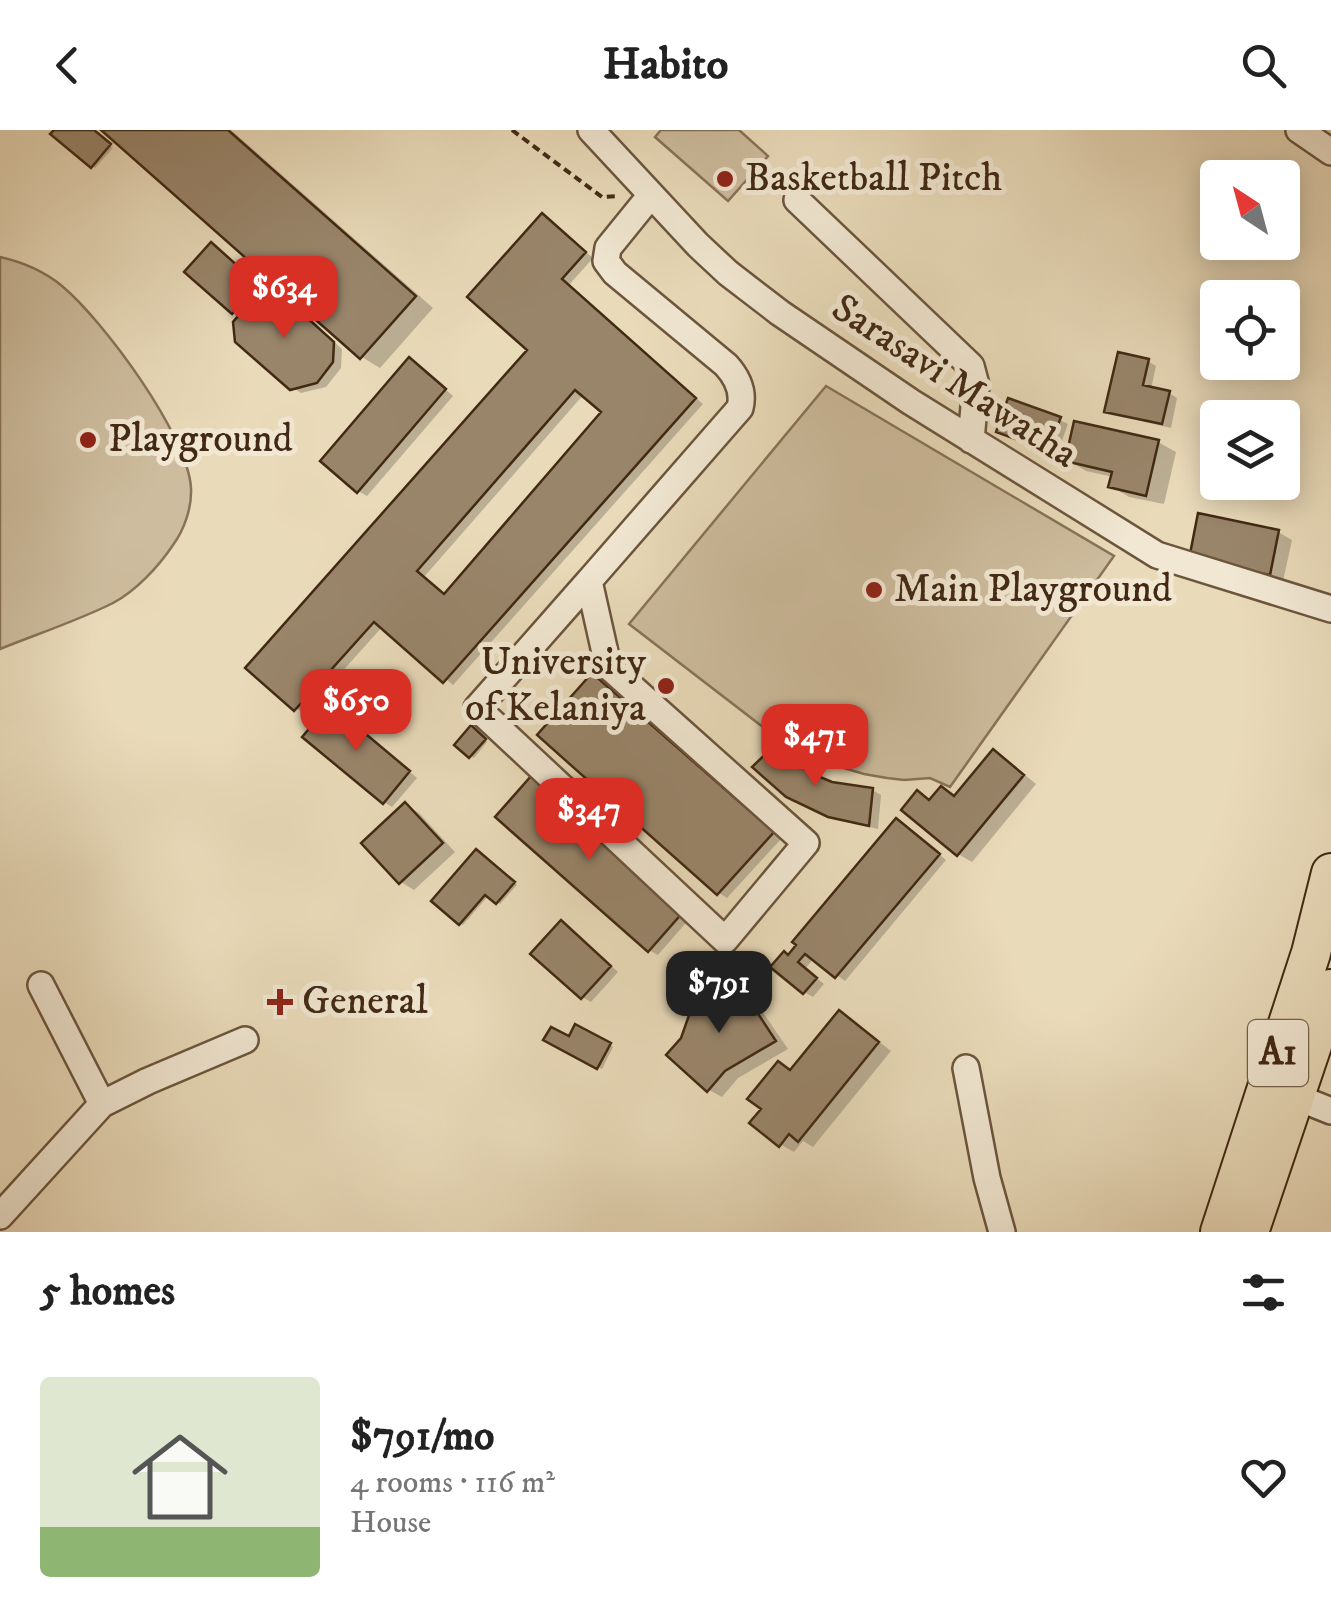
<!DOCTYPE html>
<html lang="en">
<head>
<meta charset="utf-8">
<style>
  body { margin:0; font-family:"IM FELL DW Pica",serif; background:#f2f2f2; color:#222; height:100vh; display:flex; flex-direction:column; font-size:38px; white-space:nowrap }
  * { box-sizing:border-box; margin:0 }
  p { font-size:32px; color:#767676 }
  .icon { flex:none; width:55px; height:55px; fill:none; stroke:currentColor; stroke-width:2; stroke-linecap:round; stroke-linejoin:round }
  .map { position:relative; height:1102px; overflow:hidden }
  .details { display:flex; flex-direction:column; background:#fff; flex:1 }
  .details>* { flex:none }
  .needle { width:65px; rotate:324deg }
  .fabs { position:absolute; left:1200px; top:30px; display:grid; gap:20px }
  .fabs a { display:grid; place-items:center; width:100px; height:100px; border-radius:10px; background:#fff; box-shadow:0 5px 25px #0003; font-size:50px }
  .price { position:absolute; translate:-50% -85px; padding:0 22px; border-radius:20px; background:#d93025; color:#fff; font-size:32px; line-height:65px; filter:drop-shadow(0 2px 5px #0008) }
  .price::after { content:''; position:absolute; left:50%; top:60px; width:30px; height:22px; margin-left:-15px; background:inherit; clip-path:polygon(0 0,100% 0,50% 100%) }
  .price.on { background:#222; color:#fff }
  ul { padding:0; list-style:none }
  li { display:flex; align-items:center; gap:30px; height:250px; padding:0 40px }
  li+li { border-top:2px solid #e0e0e0 }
  li span { display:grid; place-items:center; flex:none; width:280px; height:200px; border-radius:10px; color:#555 }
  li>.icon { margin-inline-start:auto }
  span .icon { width:120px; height:120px; fill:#fffc; stroke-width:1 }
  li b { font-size:42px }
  h2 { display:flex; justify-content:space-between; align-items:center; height:120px; padding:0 40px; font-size:42px }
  header { display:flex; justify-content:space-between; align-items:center; height:130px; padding:0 40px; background:#fff; font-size:45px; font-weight:800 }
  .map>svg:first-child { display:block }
</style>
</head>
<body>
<header><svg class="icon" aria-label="back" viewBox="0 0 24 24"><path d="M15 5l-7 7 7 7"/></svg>Habito<svg class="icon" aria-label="search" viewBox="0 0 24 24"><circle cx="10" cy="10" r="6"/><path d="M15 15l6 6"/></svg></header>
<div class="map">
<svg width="1331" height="1102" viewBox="0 0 1331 1102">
  <rect width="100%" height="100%" fill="#e9dab9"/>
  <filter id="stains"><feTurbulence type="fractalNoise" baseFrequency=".002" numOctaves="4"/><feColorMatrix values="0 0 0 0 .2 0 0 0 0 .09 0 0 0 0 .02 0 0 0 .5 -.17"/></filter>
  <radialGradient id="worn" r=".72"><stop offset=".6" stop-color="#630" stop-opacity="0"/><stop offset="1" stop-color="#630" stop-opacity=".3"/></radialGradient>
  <path fill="#cdbc9d" stroke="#887258" stroke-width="2.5" d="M 661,0 L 739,0 L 768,26 L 728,71 L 655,7 Z
    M 0,127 C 22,132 44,141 62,156 C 103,190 188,305 191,358 C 192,378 184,400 173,415 C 159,436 136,461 113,473 C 77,491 37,504 0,519 Z
    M 826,256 L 1114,426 L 950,657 L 930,648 L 904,650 L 887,648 L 864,644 L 824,632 L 772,604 L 629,494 Z"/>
  <path fill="#0003" fill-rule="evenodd" d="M 57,0 L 92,0 L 113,18 L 95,38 Z
    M 104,0 L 231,0 L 433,178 L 380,238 L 362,227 Z
    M 543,86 L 593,128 L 569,155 L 703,274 L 453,555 L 383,496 L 304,584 L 248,538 L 531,220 ZM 584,264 L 605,282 L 445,465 L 424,447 Z
    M 220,120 L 266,161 L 261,166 L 291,173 L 342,219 L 341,238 L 326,257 L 301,263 L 292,257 L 241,186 L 188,142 Z
    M 1148,231 L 1156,236 L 1151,259 L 1169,263 L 1177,268 L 1171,298 L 1115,285 L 1107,280 Z
    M 418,235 L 453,266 L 367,366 L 358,361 Z
    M 1060,290 L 1068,294 L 1057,324 L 1007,306 Z
    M 1158,312 L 1176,322 L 1164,374 L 1129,367 L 1111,356 L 1113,347 L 1086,341 L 1068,330 Z
    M 1278,402 L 1292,410 L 1283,451 L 1205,435 Z
    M 593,546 L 601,551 L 781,709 L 727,768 L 719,763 Z
    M 339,582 L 417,648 L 392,677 L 384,672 Z
    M 474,601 L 487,612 L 474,628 L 470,626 Z
    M 777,616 L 786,621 L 814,647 L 831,655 L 872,660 L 881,665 L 878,699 L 839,690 L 798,671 Z
    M 994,623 L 1007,630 L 1036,654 L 972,732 L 958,724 L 931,672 L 956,668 Z
    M 541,654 L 691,787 L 658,825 L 649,820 Z
    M 406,675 L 419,683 L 455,722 L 414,760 L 401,752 L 365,713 Z
    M 905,696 L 946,730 L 845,851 L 814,828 L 805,839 L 824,854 L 813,867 L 804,862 L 790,827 Z
    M 480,724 L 517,755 L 500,774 L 489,765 L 463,795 L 460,793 Z
    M 570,798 L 618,842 L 591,872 L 582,867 Z
    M 748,873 L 762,881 L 788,919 L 738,948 L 722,967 L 709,960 Z
    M 840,883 L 853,891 L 891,921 L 813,1017 L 803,1011 L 794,1022 L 780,1014 L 792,942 Z
    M 576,897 L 613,917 L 602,939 L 546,909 L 570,909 Z"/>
  <path fill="#99856a" stroke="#422914" stroke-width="2.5" fill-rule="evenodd" d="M 54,0 L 94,0 L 111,14 L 91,38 L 50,4 Z
    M 101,0 L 228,0 L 416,166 L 360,229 Z
    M 542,83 L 586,122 L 562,149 L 696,268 L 443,553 L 374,492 L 294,581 L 245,538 L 527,220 L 467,167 ZM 575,260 L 601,282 L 444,464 L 417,441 Z
    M 211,112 L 259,155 L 232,184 L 184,142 Z
    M 258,163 L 282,165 L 334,212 L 333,232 L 317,253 L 290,260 L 235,212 L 233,192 Z
    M 1118,222 L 1149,229 L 1143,255 L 1170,261 L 1162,294 L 1104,282 Z
    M 409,227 L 446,259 L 357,363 L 320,331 Z
    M 1008,268 L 1061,287 L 1048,321 L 996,302 Z
    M 1074,291 L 1159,310 L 1146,366 L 1108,357 L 1112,342 L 1065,331 Z
    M 1198,383 L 1279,400 L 1270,445 L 1189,429 Z
    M 592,543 L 774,702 L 717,765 L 537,605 Z
    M 330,574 L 410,641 L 383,674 L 302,607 Z
    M 471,595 L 486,609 L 469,628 L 454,615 Z
    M 777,613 L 808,642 L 832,652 L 873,658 L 869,696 L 828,687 L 786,667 L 752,637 Z
    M 993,619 L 1024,645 L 957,726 L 901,680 L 917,660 L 929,670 L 941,656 L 954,666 Z
    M 532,645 L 684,781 L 648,822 L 495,687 Z
    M 405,672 L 443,713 L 399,754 L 361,713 Z
    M 896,688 L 940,724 L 835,848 L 805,824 L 798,832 L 817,848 L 803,864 L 770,837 L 784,821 L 788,825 L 796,815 L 792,812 Z
    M 476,719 L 515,752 L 496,774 L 485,765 L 459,795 L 431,771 Z
    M 561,790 L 611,836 L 581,869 L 530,824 Z
    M 700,854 L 749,870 L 776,911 L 725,941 L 707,962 L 666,925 L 681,908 Z
    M 839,880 L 879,912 L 798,1012 L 789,1004 L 779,1017 L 749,993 L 761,979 L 747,969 L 778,931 L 790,940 Z
    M 575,894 L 611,913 L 597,939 L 543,910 L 551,897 L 569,906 Z"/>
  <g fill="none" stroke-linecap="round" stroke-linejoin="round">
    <g stroke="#6c553d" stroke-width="30">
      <path id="minor" d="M 591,0 L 698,115 L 728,143 L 780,183 L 911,272 L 1157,425 L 1331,479
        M 1299,0 L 1331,22
        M 797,70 L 971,236 L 976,255 L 971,310
        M 589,451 L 477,578 L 725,810 L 806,713 L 608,536 L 589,451 L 740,278 C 744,262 737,247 726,235 L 615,143 L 606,131 L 608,118 L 651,65
        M 41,855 L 102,974
        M 966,938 L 987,1048 L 1002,1102
        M 1296,967 L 1331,981
        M 0,1086 L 102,974 L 148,951 L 245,910"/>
    </g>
    <g stroke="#422914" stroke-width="42">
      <path id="highway" d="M 1220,1102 L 1311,823 L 1331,743
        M 1249,1102 L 1331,859"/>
    </g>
    <path stroke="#422914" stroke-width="4" stroke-dasharray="8 5" stroke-linecap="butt" d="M 512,0 L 602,67 L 617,66"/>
    <use href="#minor" stroke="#f1e7d2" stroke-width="25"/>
    <use href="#highway" stroke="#e9dab9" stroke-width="38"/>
  </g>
  <g fill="#8f2418" stroke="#f1e7d2" stroke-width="4">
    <circle cx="725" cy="49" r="10"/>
    <circle cx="88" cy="310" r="10"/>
    <circle cx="874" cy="460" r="10"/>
    <circle cx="666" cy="556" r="10"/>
    <path d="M275 857h10v10h10v10h-10v10h-10v-10h-10v-10h10z"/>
  </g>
  <g text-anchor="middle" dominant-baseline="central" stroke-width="10" stroke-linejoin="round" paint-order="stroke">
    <rect fill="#f1e7d2" stroke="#76624d" stroke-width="2.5" x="1248" y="890" width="60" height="66" rx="8"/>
    <g font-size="38" font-weight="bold" fill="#422914">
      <text x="1278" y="923">A1</text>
    </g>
    <g font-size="40" fill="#422914" stroke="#f1e7d2" text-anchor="start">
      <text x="745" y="49">Basketball Pitch</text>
      <text x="108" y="310">Playground</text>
      <text x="894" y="460">Main Playground</text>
      <text x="646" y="533" text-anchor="end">University<tspan x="646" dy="46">of Kelaniya</tspan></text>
      <text x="302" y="872">General</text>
    </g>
    <g font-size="40" fill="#422914" stroke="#f1e7d2">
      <text transform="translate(954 252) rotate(33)">Sarasavi Mawatha</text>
    </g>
  </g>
  <rect width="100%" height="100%" filter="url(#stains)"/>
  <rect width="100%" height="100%" fill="url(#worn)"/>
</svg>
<div class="fabs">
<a><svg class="needle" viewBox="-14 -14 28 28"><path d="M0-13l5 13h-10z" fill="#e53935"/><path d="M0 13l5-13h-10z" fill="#767676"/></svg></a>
<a><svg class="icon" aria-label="locate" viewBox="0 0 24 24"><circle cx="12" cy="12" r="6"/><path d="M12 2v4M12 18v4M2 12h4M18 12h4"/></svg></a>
<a><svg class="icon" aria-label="layers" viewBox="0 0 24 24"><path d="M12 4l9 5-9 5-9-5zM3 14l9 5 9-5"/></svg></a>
</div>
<b class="price" style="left:284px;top:211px">$634</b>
<b class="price" style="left:356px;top:624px">$650</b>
<b class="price" style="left:815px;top:659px">$471</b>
<b class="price" style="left:589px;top:733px">$347</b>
<b class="price on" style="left:719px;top:906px">$791</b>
</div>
<section class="details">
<h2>5 homes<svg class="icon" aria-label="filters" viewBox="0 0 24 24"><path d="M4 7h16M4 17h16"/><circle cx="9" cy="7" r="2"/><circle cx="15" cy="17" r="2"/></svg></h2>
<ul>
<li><span style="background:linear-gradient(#dfe7d0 75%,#8fb573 0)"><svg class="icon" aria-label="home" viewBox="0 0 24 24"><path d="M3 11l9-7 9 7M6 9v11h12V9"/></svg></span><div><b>$791/mo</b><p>4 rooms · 116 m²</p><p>House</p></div><svg class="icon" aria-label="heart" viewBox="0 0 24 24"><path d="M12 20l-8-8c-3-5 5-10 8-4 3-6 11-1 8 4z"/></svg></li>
</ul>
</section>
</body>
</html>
